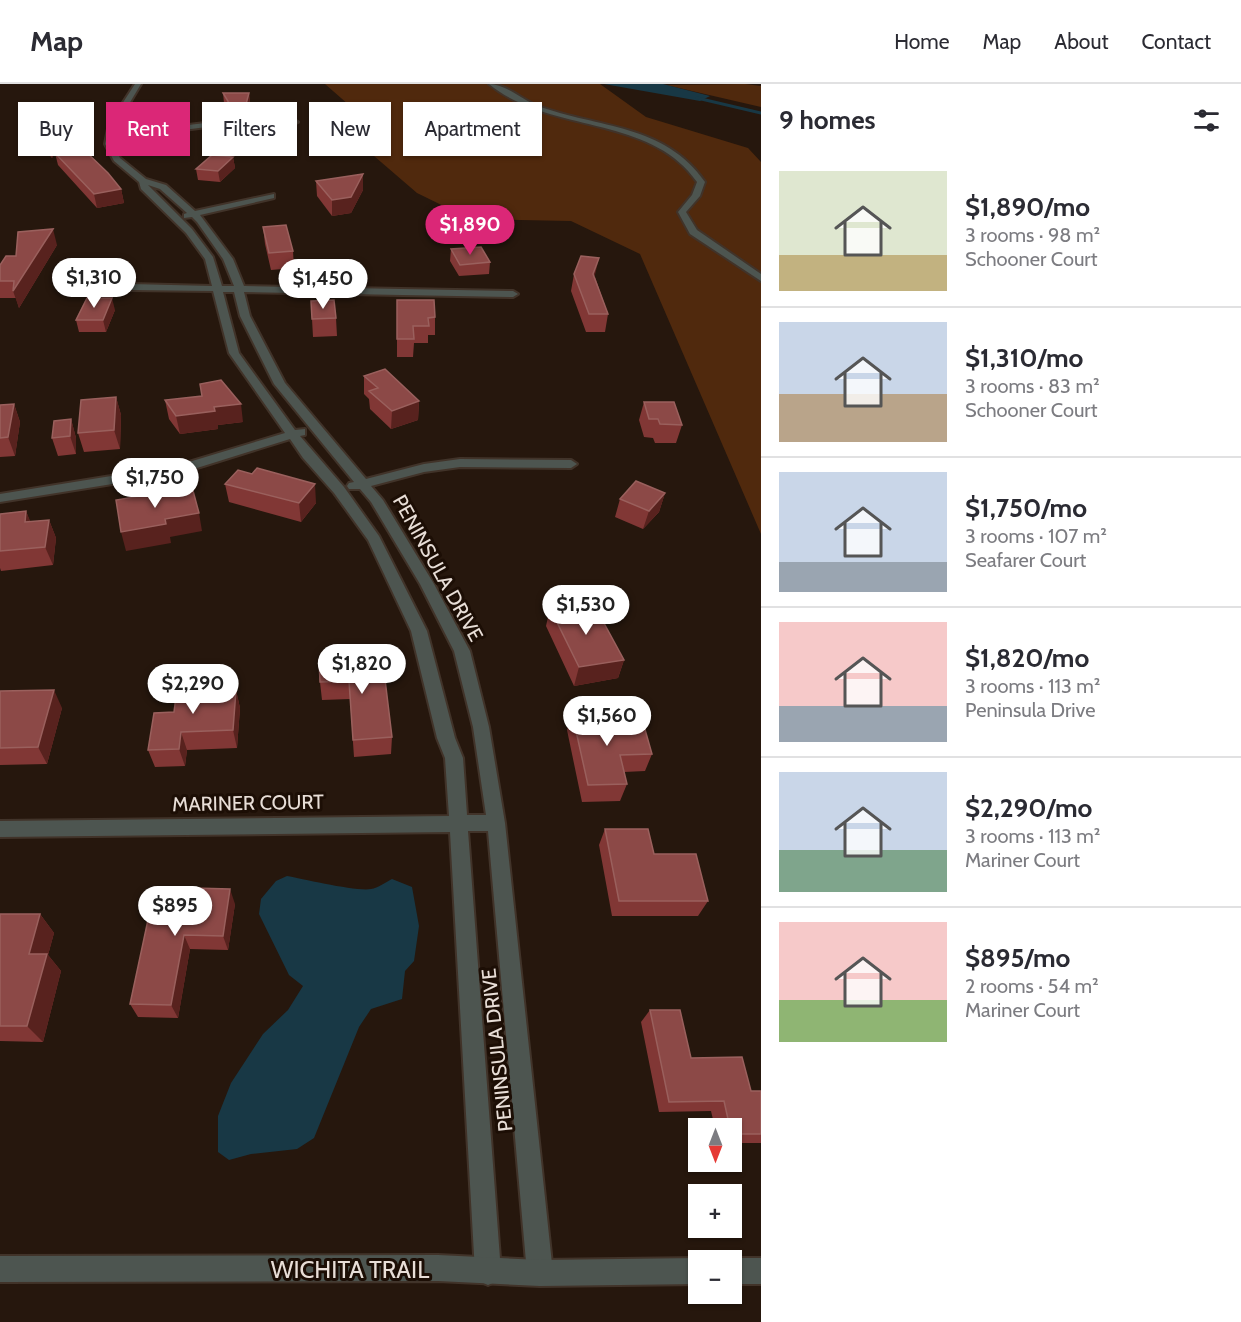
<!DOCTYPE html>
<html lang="en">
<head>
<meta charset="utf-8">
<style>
  body { margin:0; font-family:Cabin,sans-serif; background:#f2f2f3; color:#2b2b33; height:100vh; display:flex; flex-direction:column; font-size:22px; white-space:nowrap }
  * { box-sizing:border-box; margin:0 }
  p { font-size:20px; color:#7c7c81 }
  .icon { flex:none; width:33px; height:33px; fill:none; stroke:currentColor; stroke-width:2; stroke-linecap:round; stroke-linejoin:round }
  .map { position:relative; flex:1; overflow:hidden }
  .drawer { display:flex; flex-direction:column; background:#fff; width:480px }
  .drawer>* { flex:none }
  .guide { position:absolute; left:18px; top:18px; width:570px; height:54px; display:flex; gap:12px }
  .needle { width:39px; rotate:180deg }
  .tools { position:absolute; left:688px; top:1034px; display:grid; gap:12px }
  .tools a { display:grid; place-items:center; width:54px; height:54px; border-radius:0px; background:#fff; box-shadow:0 2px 4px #0004; font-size:30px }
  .price { position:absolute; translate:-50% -51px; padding:0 14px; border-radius:21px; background:#fff; color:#222; font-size:20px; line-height:39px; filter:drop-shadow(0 2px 3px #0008) }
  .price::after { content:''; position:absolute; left:50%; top:36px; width:18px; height:14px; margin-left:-9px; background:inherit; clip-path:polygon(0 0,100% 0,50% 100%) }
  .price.on { background:#db2777; color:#fff }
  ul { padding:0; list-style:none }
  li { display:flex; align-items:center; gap:18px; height:150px; padding:0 18px }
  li+li { border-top:2px solid #e1e1e2 }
  li span { display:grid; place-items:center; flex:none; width:168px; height:120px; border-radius:0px; color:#555 }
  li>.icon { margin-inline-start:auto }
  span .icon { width:72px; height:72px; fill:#fffc; stroke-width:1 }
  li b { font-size:26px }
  h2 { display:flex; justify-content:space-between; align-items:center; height:72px; padding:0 18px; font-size:26px }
  .pill { padding:0 21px; border-radius:0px; background:#fff; box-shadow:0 2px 4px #0004; font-size:21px; line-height:54px }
  .pill.on { background:#db2777; color:#fff }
  header { display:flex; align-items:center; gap:36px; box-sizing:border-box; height:84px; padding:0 30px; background:#fff; border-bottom:2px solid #e1e1e2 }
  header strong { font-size:28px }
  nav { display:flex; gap:33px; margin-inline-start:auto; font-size:21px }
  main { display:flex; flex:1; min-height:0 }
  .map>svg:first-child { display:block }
</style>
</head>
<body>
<header>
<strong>Map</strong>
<nav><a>Home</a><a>Map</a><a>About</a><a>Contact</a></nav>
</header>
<main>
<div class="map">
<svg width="761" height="1238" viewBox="0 0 761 1238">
  <rect width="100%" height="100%" fill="#26170d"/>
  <path fill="#50290d" d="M 325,0 L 600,0 L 646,33 L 748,64 L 761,78 L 761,450 L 640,170 L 571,137 L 470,135 L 417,109 L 374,72 L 373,42 Z
    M 745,0 L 761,2 L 761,23 L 666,1 Z"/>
  <path fill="#183845" d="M 604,0 L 663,0 L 710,12 L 700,17 Z
    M 287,792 C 303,795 358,808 371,805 C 378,804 386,798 392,795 L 412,803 L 419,842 L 414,877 L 405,887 L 402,915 L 371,925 L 359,943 L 314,1054 L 297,1065 L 251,1070 L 229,1076 L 218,1068 L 218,1032 L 231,999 L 263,950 L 288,926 L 303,902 L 289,891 L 259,830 L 261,815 L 276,797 Z"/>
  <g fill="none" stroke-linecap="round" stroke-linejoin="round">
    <path stroke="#183845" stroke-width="3" d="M 697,14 L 761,29"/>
    <g stroke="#413329" stroke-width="4">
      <path id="minor" d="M 135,0 L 141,0 L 117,40 L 114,50 L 230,36 L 294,36 L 298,38 L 294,40 L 230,40 L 113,55 L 113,60 L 120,74 L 146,95 L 166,101 L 195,127 L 274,110 L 274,114 L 200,131 L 233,175 L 244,202 L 513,207 L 518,210 L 513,213 L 244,208 L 250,232 L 285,299 L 366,395 L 424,380 L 460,375 L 571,376 L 577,380 L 571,384 L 460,383 L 424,388 L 371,402 L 383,416 L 434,500 L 470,567 L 489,643 L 505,739 L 553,1189 L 549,1198 L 540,1202 L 531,1198 L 527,1189 L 488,747 L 468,747 L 501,1188 L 497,1197 L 488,1201 L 479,1197 L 475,1188 L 450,748 L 0,753 L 0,737 L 449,732 L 445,674 L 437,654 L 411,547 L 368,456 L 334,409 L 303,374 L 290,355 L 181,389 L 0,418 L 0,410 L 179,381 L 285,349 L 229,269 L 213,207 L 130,206 L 68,198 L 63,195 L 68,192 L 130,200 L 212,202 L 205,175 L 186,149 L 141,105 L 139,98 L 114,77 L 105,60 L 109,40 ZM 148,101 L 160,105 L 187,129 L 184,130 L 184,134 L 192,133 L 197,138 L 223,175 L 234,202 L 222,202 L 213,173 L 192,145 ZM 223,208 L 234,208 L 240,232 L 274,300 L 354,398 L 349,399 L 347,402 L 349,405 L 360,405 L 371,418 L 420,500 L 454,567 L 473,643 L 486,731 L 467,731 L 463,674 L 455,654 L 427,547 L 379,452 L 344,403 L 300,352 L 305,351 L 305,345 L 295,346 L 239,269 Z
        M 489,0 C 506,0 522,16 538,22 C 598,44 665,40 705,98 L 700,112 L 686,128 L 697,146 L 761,190 L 761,197 L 690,150 L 678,128 L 692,111 L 697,98 C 650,30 549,50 489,0 Z"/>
    </g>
    <g stroke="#413329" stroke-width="4">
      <path id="tertiary" d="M 438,1171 L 540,1176 L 699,1174 L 703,1176 L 699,1176 L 699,1200 L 540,1202 L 438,1197 L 0,1198 L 0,1172 Z
        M 732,1174 L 761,1174 L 761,1200 L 732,1200 L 732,1176 L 728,1176 Z"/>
    </g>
    <use href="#minor" fill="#4d5550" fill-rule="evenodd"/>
    <use href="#tertiary" fill="#4d5550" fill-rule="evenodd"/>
  </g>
  <path fill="#813735" d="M 223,9 L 249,9 L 250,19 L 246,34 L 233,34 L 224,19 Z
    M 65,37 L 67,47 L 55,68 L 121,105 L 124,119 L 97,124 L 58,81 L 55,69 L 52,74 L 38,59 L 35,49 Z
    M 233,73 L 235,84 L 220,98 L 198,96 L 196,85 Z
    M 363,90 L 363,106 L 351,129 L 332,132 L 317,112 L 316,97 Z
    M 263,143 L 293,167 L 294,184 L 271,186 L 265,160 Z
    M 57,161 L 19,224 L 16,214 L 0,214 L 0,181 L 16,172 Z
    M 451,165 L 490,178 L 489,190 L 459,192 L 450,177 Z
    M 574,190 L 595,193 L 608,230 L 605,248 L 586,248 L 571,207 Z
    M 397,216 L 435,233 L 435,251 L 428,251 L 428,259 L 414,259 L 413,273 L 397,273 Z
    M 311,217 L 336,234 L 337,252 L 313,253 Z
    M 115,226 L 106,248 L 79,248 L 76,236 Z
    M 364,292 L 419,317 L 418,336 L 391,345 L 370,325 L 369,315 L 364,310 Z
    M 116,313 L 121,331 L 120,365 L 84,368 L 78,349 Z
    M 165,316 L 243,338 L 218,341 L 218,345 L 180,350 L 169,335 Z
    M 644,318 L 682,341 L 676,359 L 655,359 L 653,354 L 644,353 L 639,336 Z
    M 14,320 L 20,338 L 15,372 L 0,373 L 0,321 Z
    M 71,335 L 76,354 L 76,370 L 58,372 L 52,354 Z
    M 252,390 L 316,419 L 301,438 L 229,418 L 225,400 Z
    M 665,409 L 659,428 L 643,445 L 615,433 L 620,415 Z
    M 26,427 L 30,438 L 49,436 L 56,454 L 53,481 L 1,487 L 0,484 L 0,430 Z
    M 550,524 L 586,532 L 624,576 L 618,594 L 574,602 L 546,542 Z
    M 378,587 L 392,653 L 391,670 L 354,673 L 350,615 L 322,616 L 320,598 Z
    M 236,606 L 240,624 L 237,664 L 187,666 L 185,682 L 155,683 L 148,666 L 174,628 L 202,608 Z
    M 0,607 L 62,624 L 47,680 L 0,681 Z
    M 572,629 L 610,643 L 652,670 L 645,687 L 624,688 L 627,700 L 620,717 L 582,718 L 567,646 Z
    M 605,745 L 654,770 L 708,817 L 698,832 L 612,832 L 599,761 Z
    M 155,803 L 235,820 L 228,866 L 190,865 L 178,934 L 138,933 L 130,920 Z
    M 0,830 L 40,830 L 54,849 L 48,871 L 61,887 L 43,958 L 0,957 Z
    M 650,926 L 691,974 L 751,1007 L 761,1007 L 761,1059 L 732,1059 L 732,1044 L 715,1044 L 711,1027 L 659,1028 L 641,938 Z"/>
  <path fill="#58221e" d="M 249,9 L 250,19 L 246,34 L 245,24 Z
    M 65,37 L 67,47 L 52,74 L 49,64 Z
    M 233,73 L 235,84 L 220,98 L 218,87 Z
    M 363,90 L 363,106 L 351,129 L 332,132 L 332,116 Z
    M 121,105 L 124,119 L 97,124 L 94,110 Z
    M 53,145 L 57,161 L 19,224 L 13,207 Z
    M 599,174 L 595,191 L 590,207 L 593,190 Z
    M 112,214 L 115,226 L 106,248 L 103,236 Z
    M 116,313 L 121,331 L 120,365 L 114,346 Z
    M 419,317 L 418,336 L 391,345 L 392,327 Z
    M 14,320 L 20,338 L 15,372 L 8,353 Z
    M 241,320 L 243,338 L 218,341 L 218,345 L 180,350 L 176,332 L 214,323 Z
    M 71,335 L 76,354 L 76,370 L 70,352 Z
    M 315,400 L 316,419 L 301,438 L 299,419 Z
    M 665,409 L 659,428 L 643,445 L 649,427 Z
    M 26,427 L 34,446 L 25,438 Z
    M 199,429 L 202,447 L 170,453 L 171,459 L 126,467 L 121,448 L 165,435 Z
    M 49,436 L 56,454 L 53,481 L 45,463 Z
    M 624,576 L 618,594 L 574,602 L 579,583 Z
    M 199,596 L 203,614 L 197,608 Z
    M 54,606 L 62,624 L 47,680 L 38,663 Z
    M 236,606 L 240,624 L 237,664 L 233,646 Z
    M 181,648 L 187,666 L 185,682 L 179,665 Z
    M 230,805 L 235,820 L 228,866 L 223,852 Z
    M 40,830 L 54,849 L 48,871 L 61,887 L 43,958 L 27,942 L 29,870 Z
    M 184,851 L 190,865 L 178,934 L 171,921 Z"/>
  <path fill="#8c4947" stroke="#9a605d" stroke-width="1.5" d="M 223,9 L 249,9 L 245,24 L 232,24 Z
    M 65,37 L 49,64 L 35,49 L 42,38 Z
    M 81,63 L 108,89 L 121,105 L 94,110 L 54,68 Z
    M 212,71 L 233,73 L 218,87 L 196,85 Z
    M 363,90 L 351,113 L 332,116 L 316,97 Z
    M 286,141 L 293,167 L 269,169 L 263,143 Z
    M 53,145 L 13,207 L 14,197 L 0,197 L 0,181 L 6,172 L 16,172 L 18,148 Z
    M 481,163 L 490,178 L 460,181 L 451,165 Z
    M 581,172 L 599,174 L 593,190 L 608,230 L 589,230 L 574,190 Z
    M 87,214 L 112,214 L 103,236 L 76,236 Z
    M 334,216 L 336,234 L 312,235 L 311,217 Z
    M 397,216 L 434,216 L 435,233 L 428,234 L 429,242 L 413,242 L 414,255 L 397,255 Z
    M 385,285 L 419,317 L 392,327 L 369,307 L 378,304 L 364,292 Z
    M 221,296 L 241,320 L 214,323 L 215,327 L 176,332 L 165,316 L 202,312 L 200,300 Z
    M 116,313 L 114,346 L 78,349 L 81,316 Z
    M 644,318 L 674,318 L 682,341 L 660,340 L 658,335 L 649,335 Z
    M 14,320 L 8,353 L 0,354 L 0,321 Z
    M 71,335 L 70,352 L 52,354 L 54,337 Z
    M 257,384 L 315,400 L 299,419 L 225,400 L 238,386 L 252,390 Z
    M 636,397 L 665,409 L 649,427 L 620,415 Z
    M 192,403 L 199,429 L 165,435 L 166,440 L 121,448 L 116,416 Z
    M 26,427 L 25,438 L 49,436 L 45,463 L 0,467 L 0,430 Z
    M 580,519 L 586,532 L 599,530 L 624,576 L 579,583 L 550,524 Z
    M 377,573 L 378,587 L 384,587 L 392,653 L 353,656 L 349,597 L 320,598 L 319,576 Z
    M 199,596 L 197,608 L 236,606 L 233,646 L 181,648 L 179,665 L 148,666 L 154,629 L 174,628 L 178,597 Z
    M 54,606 L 38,663 L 0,664 L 0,607 Z
    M 606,628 L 610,643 L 644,642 L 652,670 L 620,671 L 627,700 L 588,701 L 572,629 Z
    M 605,745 L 648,745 L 654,770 L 696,770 L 708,817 L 619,817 Z
    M 155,803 L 230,805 L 223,852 L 184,851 L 171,921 L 130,920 Z
    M 0,830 L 40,830 L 29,870 L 47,870 L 27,942 L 0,942 Z
    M 650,926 L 680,926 L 691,974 L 742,973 L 751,1007 L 761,1007 L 761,1050 L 732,1050 L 732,1044 L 730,1044 L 724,1017 L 669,1018 Z"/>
  <g text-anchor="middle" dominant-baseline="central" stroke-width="6" stroke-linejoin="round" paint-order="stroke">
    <g font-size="20" fill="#e8ded7" stroke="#1c0e05">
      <text transform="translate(438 484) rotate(61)">PENINSULA DRIVE</text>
      <text transform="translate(248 719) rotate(-1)">MARINER COURT</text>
      <text transform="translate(497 966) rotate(-96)">PENINSULA DRIVE</text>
    </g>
    <g font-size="24" fill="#e8ded7" stroke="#1c0e05">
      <text x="350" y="1185">WICHITA TRAIL</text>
    </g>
  </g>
</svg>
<div class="tools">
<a><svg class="needle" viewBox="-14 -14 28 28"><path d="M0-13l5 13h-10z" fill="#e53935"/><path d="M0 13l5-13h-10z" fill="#7c7c81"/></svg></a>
<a>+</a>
<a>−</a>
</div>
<b class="price on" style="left:470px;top:172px">$1,890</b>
<b class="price" style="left:94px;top:225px">$1,310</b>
<b class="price" style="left:323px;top:226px">$1,450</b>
<b class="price" style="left:155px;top:425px">$1,750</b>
<b class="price" style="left:586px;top:552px">$1,530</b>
<b class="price" style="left:362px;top:611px">$1,820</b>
<b class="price" style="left:193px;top:631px">$2,290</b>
<b class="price" style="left:607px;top:663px">$1,560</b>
<b class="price" style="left:175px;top:853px">$895</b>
<div class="guide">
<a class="pill">Buy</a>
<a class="pill on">Rent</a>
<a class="pill">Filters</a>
<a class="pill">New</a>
<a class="pill">Apartment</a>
</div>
</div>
<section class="drawer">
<h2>9 homes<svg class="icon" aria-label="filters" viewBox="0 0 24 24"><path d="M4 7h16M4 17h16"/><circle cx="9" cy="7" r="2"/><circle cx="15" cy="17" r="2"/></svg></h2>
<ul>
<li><span style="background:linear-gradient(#dfe7d0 70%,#c2b280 0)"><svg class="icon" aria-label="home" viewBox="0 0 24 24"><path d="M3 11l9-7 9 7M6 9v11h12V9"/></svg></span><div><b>$1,890/mo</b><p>3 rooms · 98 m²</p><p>Schooner Court</p></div></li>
<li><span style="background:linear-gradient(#c9d6e8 60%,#b9a48a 0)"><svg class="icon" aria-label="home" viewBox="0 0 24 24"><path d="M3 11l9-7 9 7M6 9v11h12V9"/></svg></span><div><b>$1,310/mo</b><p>3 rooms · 83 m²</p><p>Schooner Court</p></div></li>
<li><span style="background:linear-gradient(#c9d6e8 75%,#9aa5b1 0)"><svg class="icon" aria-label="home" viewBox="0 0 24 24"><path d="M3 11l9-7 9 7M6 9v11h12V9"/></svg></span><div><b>$1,750/mo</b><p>3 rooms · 107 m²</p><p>Seafarer Court</p></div></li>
<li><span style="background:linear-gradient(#f6c9c9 70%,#9aa5b1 0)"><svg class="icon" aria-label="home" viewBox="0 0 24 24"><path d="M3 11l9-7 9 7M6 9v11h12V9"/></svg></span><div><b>$1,820/mo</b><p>3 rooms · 113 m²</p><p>Peninsula Drive</p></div></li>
<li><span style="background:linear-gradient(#c9d6e8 65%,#7fa58c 0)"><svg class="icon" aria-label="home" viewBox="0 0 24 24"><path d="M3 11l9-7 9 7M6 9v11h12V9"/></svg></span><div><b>$2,290/mo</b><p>3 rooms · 113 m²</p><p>Mariner Court</p></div></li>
<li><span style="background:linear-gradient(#f6c9c9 65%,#8fb573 0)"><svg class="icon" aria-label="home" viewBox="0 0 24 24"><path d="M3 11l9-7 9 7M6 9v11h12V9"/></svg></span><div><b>$895/mo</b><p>2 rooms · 54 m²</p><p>Mariner Court</p></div></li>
</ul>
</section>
</main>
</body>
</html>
